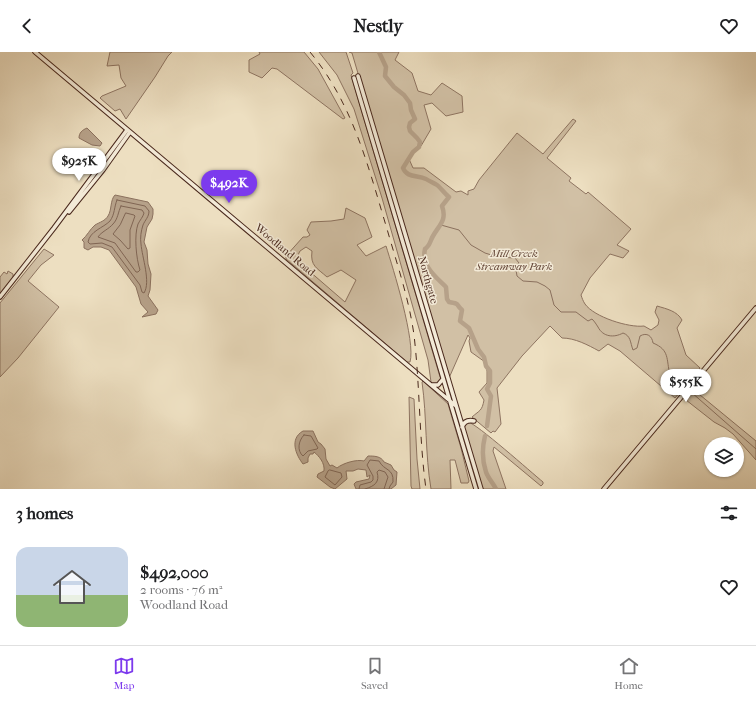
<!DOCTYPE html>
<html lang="en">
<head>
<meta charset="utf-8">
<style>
  body { margin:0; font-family:"IM FELL French Canon",serif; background:#f2f2f2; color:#202124; height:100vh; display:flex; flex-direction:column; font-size:15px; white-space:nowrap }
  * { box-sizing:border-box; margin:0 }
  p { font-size:13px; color:#757577 }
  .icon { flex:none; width:22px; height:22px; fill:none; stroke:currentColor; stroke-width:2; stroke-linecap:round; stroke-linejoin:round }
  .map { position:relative; height:437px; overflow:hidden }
  .sheet { display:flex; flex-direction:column; background:#fff; flex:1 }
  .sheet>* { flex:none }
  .controls { position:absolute; left:704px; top:385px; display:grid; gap:8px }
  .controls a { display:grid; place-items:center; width:40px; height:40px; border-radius:50%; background:#fff; box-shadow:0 1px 3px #0004; font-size:20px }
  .price { position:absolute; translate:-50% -34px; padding:0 9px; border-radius:14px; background:#fff; color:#222; font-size:13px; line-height:26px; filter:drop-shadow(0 1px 2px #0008) }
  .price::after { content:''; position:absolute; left:50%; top:24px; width:12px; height:9px; margin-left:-6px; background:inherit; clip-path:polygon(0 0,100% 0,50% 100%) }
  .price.active { background:#7c3aed; color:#fff }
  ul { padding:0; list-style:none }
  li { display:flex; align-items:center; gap:12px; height:100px; padding:0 16px }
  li+li { border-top:1px solid #e0e0e0 }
  li span { display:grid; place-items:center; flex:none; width:112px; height:80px; border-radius:12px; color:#555 }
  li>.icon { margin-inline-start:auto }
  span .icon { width:48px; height:48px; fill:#fffc; stroke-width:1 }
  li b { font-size:17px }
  h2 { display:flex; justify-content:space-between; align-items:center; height:48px; padding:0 16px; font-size:17px }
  header { display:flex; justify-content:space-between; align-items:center; height:52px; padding:0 16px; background:#fff; font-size:18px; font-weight:700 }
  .tabs { display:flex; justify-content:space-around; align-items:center; height:56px; border-top:1px solid #e0e0e0; background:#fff; font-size:11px; color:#757577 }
  .tabs a { display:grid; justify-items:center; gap:2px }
  .tabs .active { color:#7c3aed }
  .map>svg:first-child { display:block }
</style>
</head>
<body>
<header><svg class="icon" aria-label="back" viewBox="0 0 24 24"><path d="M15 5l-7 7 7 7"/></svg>Nestly<svg class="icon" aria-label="heart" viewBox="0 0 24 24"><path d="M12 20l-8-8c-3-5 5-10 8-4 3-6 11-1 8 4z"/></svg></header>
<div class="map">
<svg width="756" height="437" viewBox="0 0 756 437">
  <rect width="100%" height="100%" fill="#eddfc1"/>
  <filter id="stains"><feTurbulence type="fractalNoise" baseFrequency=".005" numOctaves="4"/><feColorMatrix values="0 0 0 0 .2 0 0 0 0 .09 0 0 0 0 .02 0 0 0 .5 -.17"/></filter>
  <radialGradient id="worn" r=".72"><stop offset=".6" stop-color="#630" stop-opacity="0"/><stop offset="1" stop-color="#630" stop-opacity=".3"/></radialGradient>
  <path fill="#d1c0a5" stroke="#8e7461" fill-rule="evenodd" d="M 110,0 L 172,0 L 168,4 L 155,25 L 126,67 L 120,57 L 115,59 L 100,46 L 102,44 L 126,34 L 121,26 L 119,13 L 107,14 Z
    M 259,0 L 304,0 L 318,17 L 345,66 L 343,67 L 277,17 L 272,16 L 262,26 L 249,20 L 249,8 L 260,2 Z
    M 319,0 L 346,0 L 353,21 L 351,23 L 440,325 L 441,327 L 438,332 L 433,332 L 431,330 L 428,308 L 414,259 L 382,146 L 354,57 L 337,23 Z
    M 349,0 L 399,0 L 395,8 L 412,21 L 418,39 L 431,43 L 442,31 L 462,44 L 463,60 L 446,64 L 432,51 L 424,53 L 431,77 L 421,94 L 413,100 L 409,107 L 413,116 L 424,116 L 456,140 L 461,139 L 468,143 L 468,139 L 474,137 L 479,128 L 517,81 L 543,102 L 573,67 L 576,69 L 547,106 L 571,126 L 569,129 L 586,142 L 588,140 L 631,177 L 617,193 L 629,199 L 623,206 L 610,202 L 590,226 L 581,243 C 582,246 583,249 585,252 C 594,265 629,276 644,274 L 651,278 L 658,273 L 659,268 L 655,260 L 657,254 C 667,257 677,259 682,268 L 677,276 L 686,303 L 700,316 L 675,346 L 620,299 L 608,292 L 599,299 C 588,293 575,286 562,286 L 550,274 L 522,304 L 497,336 L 501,372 L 495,380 L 493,379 L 491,381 L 472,365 C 480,358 482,359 484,348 L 479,340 L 487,331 L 487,319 L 485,310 L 471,300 L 469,289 L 470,286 L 468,283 L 449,326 L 447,324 L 352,1 Z
    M 346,156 L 365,166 L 372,185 L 357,193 L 366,204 L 386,194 C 393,216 416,290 410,310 L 407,310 L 286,207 L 286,204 L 303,185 L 307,185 L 310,183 L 307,178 L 311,170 L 331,169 L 344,167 ZM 306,195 L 312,199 C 310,214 317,216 327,225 L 341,218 L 356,228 L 345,250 L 301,212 L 297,205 L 300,199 Z
    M 44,197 L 54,203 L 41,213 L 28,229 L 59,255 L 18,306 L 0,325 L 0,251 Z
    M 8,219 L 13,222 L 13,226 L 0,242 L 0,225 L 4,220 L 7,222 Z
    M 423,329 L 448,352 L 461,396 L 469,429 L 468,431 L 461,431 L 455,408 L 450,408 L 451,437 L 431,437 C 425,402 427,365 422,330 Z
    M 694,338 L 756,389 L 756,408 L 733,382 L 725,376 L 714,370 L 686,348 Z
    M 409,345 L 414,347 L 417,407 L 420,437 L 412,437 L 411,434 Z
    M 468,370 C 476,371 532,421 543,430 L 543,432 L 541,434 L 494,395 L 493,399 L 506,437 L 482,437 L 464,376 Z"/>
  <path fill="#b6a189" stroke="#8b715e" d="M 87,76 L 102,91 L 100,94 L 92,93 L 79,86 C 79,81 82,78 87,76 Z
    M 115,143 L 148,150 L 153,157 L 153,162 L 152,167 L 147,175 L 144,190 L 147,198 L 148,212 L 151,222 L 150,238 L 148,244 L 158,258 L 156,262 L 142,265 L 148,260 L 141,252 L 136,235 L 109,198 L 101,195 L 93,195 L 88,198 L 84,196 L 84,190 L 82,188 C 87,184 90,177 95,173 C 100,170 105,169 108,164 C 112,158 110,148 115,143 Z
    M 303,379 L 313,379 L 318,390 L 321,392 L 325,397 L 326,407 L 330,414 L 332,413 L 337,416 C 343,411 357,407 364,409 L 368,404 C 374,404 381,404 384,410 L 391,413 L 394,418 L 397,420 L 396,433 L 391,437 L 356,437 L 354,432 L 356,430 L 369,427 L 370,423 L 367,425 L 366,418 L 358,417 L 353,419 L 346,419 L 347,427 L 335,437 L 330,435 L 317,425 L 318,422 L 324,419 C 325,411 319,404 314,400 L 313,402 L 310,402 L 308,406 L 308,410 L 303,412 C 296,403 289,387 303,379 Z"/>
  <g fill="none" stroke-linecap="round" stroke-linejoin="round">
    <path stroke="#806553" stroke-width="1" d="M 117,148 L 145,154 L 149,159 C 149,165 145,168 143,173 C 141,179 140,186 141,192 C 142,205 151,230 144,241 L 142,240 L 140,233 L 112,195 L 102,191 L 90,192 L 88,190 C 90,179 103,176 110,169 C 115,162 114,155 117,148 Z
      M 121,154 L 142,158 L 144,161 C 143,165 140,168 138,172 C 134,183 136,206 140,218 L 138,220 L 136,220 L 115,191 L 98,185 C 101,180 109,177 113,172 C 118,167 118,160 121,154 Z
      M 126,161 L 134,163 L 135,164 L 130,178 L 130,196 L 128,197 L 120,188 L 113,182 L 120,173 Z
      M 304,383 L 311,384 L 318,396 L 317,397 L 308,399 L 303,404 C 297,399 298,389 304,383 Z
      M 330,418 L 341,421 L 342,425 L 335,433 L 325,425 L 328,419 Z
      M 359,437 L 360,433 L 371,430 L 373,428 L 373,424 L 367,413 L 370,408 L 379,409 C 384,419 394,416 393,430 L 390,434 L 389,437
      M 365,437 C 375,434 380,430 377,420 L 379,418 L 385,420 L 388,425 L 384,437"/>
    <path stroke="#8b715e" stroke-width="1" d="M 441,173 L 459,178 L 471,193 L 485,201 L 498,205 L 515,206 L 519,211 L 516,218 L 517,224 L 523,229 L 537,230 L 545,234 L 550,238 L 554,253 L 561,260 L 576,260 L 588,269 L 592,267 C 595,270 596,272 598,275 C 603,285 614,286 623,281 C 631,284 630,290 633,298 L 637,296 L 640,284 C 647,280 652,284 653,291 C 670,298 666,307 670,323 L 679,328 L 684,334
      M 691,340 L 756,397"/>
    <path stroke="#b6a189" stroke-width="4.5" d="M 379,0 L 386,15 L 385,24 L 394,35 L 404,43 L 410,51 L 411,58 L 415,67 L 410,71 L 409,75 L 410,79 L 417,86 L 420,90 L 419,95 L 413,100 L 403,116 C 407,126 417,123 426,127 C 429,129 434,131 437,133 C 441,136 445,142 449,145 L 442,154 C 447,168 440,172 433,184 C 430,189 430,194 425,197 C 421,214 436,225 446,235 L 447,247 L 449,250 C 461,252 455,252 462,258 L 460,269 L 469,276 L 478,297 L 484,305 L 486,314 L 490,319 L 490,331 L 487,337 L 491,344 L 487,374
      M 485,384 C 482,396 482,408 486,420 C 488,426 493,431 496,437"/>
    <g stroke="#4a291d" stroke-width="5.5">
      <path id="secondary" d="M 35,0 L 456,354
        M 358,24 L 481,437
        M 354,26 L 476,437
        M 69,160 L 103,118 L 130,80
        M 0,245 L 54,176 L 127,78
        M 432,333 L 438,333 L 443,327
        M 462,375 C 464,369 469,368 474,369
        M 604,437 L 756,256"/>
    </g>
    <use href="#secondary" stroke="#f3ead7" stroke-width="3.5"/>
    <path stroke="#4a291d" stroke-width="1" stroke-dasharray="7 7" stroke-linecap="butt" d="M 310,0 C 353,52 368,114 387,177 C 397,212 409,247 414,283 C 420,334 419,386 426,437"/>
  </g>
  <g text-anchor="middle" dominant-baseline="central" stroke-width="3" stroke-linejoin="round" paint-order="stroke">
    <g font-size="11" fill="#4a291d" stroke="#f3ead7">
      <text transform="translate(285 198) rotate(40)">Woodland Road</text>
      <text transform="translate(428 228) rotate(74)">Northgate</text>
    </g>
    <g font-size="11" font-style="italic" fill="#654738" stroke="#f3ead7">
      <text x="514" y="201">Mill Creek<tspan x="514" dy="13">Streamway Park</tspan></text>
    </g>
  </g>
  <rect width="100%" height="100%" filter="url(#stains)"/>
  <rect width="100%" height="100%" fill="url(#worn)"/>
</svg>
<div class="controls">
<a><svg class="icon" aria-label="layers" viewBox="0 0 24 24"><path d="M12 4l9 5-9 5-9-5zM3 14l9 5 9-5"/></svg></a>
</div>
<b class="price" style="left:79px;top:130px">$925K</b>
<b class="price active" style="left:229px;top:152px">$492K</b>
<b class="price" style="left:686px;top:351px">$555K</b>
</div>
<section class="sheet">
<h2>3 homes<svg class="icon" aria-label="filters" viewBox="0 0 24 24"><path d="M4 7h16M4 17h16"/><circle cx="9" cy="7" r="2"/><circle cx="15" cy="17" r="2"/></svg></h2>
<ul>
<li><span style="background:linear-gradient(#c9d6e8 60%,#8fb573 0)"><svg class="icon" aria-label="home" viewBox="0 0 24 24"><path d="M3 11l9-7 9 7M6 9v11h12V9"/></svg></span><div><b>$492,000</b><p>2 rooms · 76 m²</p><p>Woodland Road</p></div><svg class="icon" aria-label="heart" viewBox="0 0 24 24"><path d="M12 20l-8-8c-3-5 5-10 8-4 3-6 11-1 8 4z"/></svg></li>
</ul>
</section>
<nav class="tabs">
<a class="active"><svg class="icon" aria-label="map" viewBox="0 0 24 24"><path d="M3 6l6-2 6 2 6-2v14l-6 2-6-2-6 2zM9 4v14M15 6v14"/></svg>Map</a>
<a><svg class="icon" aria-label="saved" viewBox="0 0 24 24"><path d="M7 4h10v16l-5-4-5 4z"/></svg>Saved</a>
<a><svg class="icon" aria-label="home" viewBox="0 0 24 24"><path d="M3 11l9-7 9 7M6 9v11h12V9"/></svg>Home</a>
</nav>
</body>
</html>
